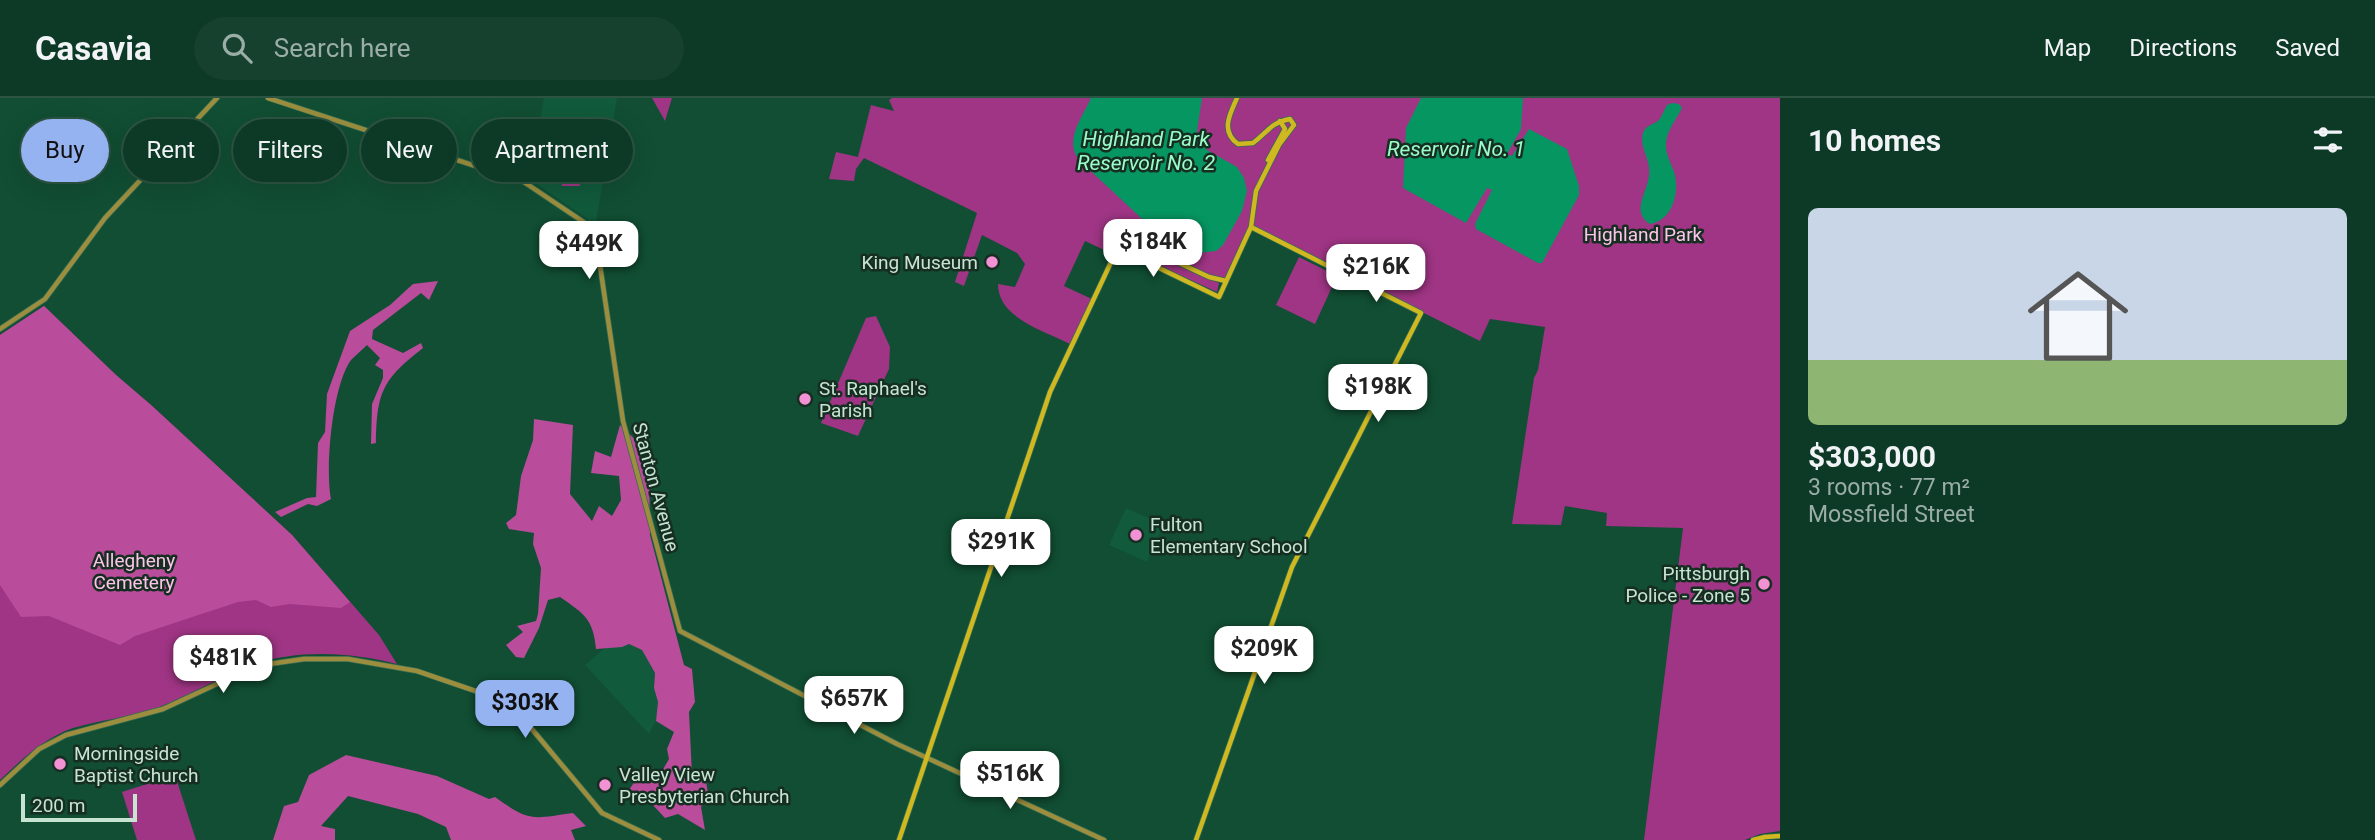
<!DOCTYPE html>
<html lang="en">
<head>
<meta charset="utf-8">
<style>
  body { margin:0; font-family:Roboto,sans-serif; background:#16412e; color:#f1f3f6; height:100vh; display:flex; flex-direction:column; font-size:26px; white-space:nowrap }
  * { box-sizing:border-box; margin:0 }
  p { font-size:23px; color:#9aada7 }
  .icon { flex:none; width:38px; height:38px; fill:none; stroke:currentColor; stroke-width:2; stroke-linecap:round; stroke-linejoin:round }
  .map { position:relative; flex:1; overflow:hidden }
  .details { display:flex; flex-direction:column; background:#0d3a26; width:595px }
  .details>* { flex:none }
  .banner { position:absolute; left:21px; top:21px; width:665px; height:63px; display:flex; gap:14px }
  .scale { position:absolute; left:21px; bottom:18px; width:116px; box-sizing:border-box; padding-left:7px; border:4px solid #c7e4d3; border-top:0; font-size:19px; line-height:24px; white-space:nowrap; color:#c7e4d3; -webkit-text-stroke:5px #162e21; paint-order:stroke }
  .price { position:absolute; translate:-50% -60px; padding:0 16px; border-radius:14px; background:#fff; color:#222; font-size:23px; line-height:46px; filter:drop-shadow(0 2px 4px #0008) }
  .price::after { content:''; position:absolute; left:50%; top:42px; width:21px; height:16px; margin-left:-10px; background:inherit; clip-path:polygon(0 0,100% 0,50% 100%) }
  .price.on { background:#95b2f1; color:#111 }
  ul { padding:0; list-style:none }
  li { display:grid; align-content:center; gap:14px; height:371px; padding:0 28px }
  li+li { border-top:2px solid #2d5443 }
  li span { display:grid; place-items:center; height:217px; border-radius:10px; color:#555 }
  li>.icon { margin-inline-start:auto }
  span .icon { width:126px; height:126px; fill:#fffc; stroke-width:1 }
  li b { font-size:30px }
  h2 { display:flex; justify-content:space-between; align-items:center; height:84px; padding:0 28px; font-size:30px }
  .tag { padding:0 24px; border-radius:32px; background:#0d3a26; box-shadow:0 7px 28px #0002,0 0 0 2px #2d5443; font-size:24px; line-height:63px }
  .tag.on { background:#95b2f1; color:#111 }
  header { display:flex; align-items:center; gap:42px; box-sizing:border-box; height:98px; padding:0 35px; background:#0d3a26; border-bottom:2px solid #2d5443 }
  header strong { font-size:33px }
  nav { display:flex; gap:38px; margin-inline-start:auto; font-size:24px }
  .search { width:490px; height:63px; background:#16412e; display:flex; align-items:center; gap:18px; box-sizing:border-box; padding:0 24px; border-radius:38px; color:#9aada7; font-size:26px }
  main { display:flex; flex:1; min-height:0 }
  .map>svg:first-child { display:block }
</style>
</head>
<body>
<header>
<strong>Casavia</strong>
<div class="search"><svg class="icon" aria-label="search" viewBox="0 0 24 24"><circle cx="10" cy="10" r="6"/><path d="M15 15l6 6"/></svg>Search here</div>
<nav><a>Map</a><a>Directions</a><a>Saved</a></nav>
</header>
<main>
<div class="map">
<svg width="1780" height="742" viewBox="0 0 1780 742">
  <rect width="100%" height="100%" fill="#114e33"/>
  <path fill="#115a3b" d="M 544,0 L 617,0 L 595,130 L 585,119 L 529,81 Z
    M 1126,410 L 1164,427 L 1147,464 L 1109,447 Z
    M 629,546 L 642,552 L 655,575 L 654,590 L 658,604 L 656,623 L 649,636 L 585,567 L 605,550 Z"/>
  <path fill="#9f3584" d="M 652,0 L 672,0 L 665,23 Z
    M 892,0 L 1780,0 L 1780,733 L 1760,736 L 1745,742 L 1644,742 L 1683,430 L 1606,428 L 1607,415 L 1565,408 L 1561,427 L 1512,426 L 1534,280 L 1538,272 L 1545,229 L 1490,221 L 1480,243 L 1251,129 L 1226,183 L 1209,179 L 1124,141 L 1115,157 L 1085,143 L 1064,188 L 1094,202 L 1072,247 C 1046,233 998,221 998,186 L 1015,189 L 1025,166 L 1017,155 L 982,137 L 964,188 L 955,184 L 977,115 L 864,60 L 856,71 L 854,83 L 829,81 L 836,54 L 858,59 L 871,7 L 894,13 L 889,2 Z
    M 562,77 L 579,77 L 580,88 L 562,88 Z
    M 1127,143 L 1219,185 L 1217,194 L 1127,153 L 1123,150 Z
    M 1299,159 L 1337,178 L 1315,226 L 1276,207 Z
    M 44,208 L 116,277 L 151,307 L 292,437 L 379,537 L 397,566 C 350,554 295,551 249,568 C 218,580 188,598 157,610 C 130,619 101,622 73,630 C 44,640 22,661 0,682 L 0,237 Z
    M 876,218 L 890,249 L 889,271 L 858,338 L 821,325 L 866,220 Z
    M 175,677 L 196,742 L 137,742 L 122,694 Z"/>
  <path fill="#b94c9b" d="M 438,183 L 429,202 L 421,195 L 373,232 L 372,241 L 403,255 L 421,245 L 423,250 C 382,282 377,294 376,345 L 371,346 L 372,306 L 383,280 L 383,272 L 375,267 L 380,260 L 367,247 C 362,252 356,257 351,262 C 332,288 325,371 331,401 L 317,408 L 308,406 L 281,419 L 275,414 L 307,400 L 316,399 L 318,345 L 325,334 L 327,296 L 350,233 L 390,207 L 413,186 Z
    M 44,208 L 116,277 L 151,307 L 292,437 L 350,504 L 341,510 L 290,506 L 271,509 L 256,502 L 238,504 L 135,538 L 120,547 L 49,518 L 21,519 L 0,487 L 0,237 Z
    M 534,321 L 573,327 L 570,396 L 592,423 L 599,408 L 612,418 L 621,402 L 619,378 L 591,375 L 595,353 L 611,359 L 620,327 L 652,358 L 649,369 L 650,437 L 684,567 L 692,571 L 695,604 L 689,614 L 692,677 L 706,683 L 709,701 L 701,709 L 705,732 L 678,716 L 665,720 L 650,704 L 627,695 L 637,680 L 658,680 L 669,661 L 667,651 L 674,634 L 656,623 L 658,604 L 654,590 L 655,575 L 642,552 L 629,546 L 622,549 L 596,551 C 593,520 584,516 560,499 L 548,502 L 539,530 L 524,560 L 516,559 L 506,547 L 523,534 L 517,528 L 536,523 L 538,516 L 541,470 L 533,446 L 534,435 L 509,431 L 506,425 L 516,417 L 521,378 L 533,342 Z
    M 346,657 L 437,678 L 489,701 L 495,699 C 530,724 531,721 573,715 L 586,728 L 571,732 L 575,742 L 451,742 L 446,729 L 418,716 L 348,698 L 321,728 L 335,731 L 335,742 L 273,742 L 284,708 L 298,704 L 309,677 Z"/>
  <path fill="#069661" d="M 1091,0 L 1202,0 L 1197,33 L 1198,41 L 1207,52 L 1237,69 L 1244,80 L 1247,93 L 1242,113 L 1223,147 L 1216,153 L 1199,155 L 1154,132 L 1080,63 C 1063,43 1082,20 1091,0 Z
    M 1421,0 L 1523,0 L 1521,31 L 1507,56 L 1512,58 L 1529,31 L 1567,51 L 1579,88 L 1579,97 L 1542,165 L 1538,165 L 1476,131 L 1475,126 L 1492,92 L 1487,90 L 1466,125 L 1403,90 L 1406,30 Z
    M 1672,5 L 1679,6 L 1682,10 C 1676,22 1667,32 1666,45 C 1665,57 1672,66 1675,77 C 1679,97 1672,122 1650,126 C 1628,112 1652,90 1649,70 C 1648,58 1637,43 1645,31 C 1648,27 1655,26 1659,22 C 1662,18 1664,12 1667,7 Z"/>
  <g fill="none" stroke-linecap="round" stroke-linejoin="round">
    <g stroke="#356c53" stroke-width="6">
      <path id="tertiary" d="M 268,0 L 524,84 L 585,125 L 591,131 L 598,154 L 623,323 L 680,533 L 897,646 L 1104,742
        M 0,231 L 45,201 L 105,120 L 217,0
        M 0,687 L 39,651 L 66,637 L 163,611 L 234,578 L 269,566 L 304,561 L 348,561 L 417,573 L 490,598 L 521,618 L 602,715 L 659,742"/>
    </g>
    <g stroke="#356c53" stroke-width="6">
      <path id="secondary" d="M 1268,62 L 1285,31 L 1280,23
        M 1116,155 L 1126,154 L 1219,199 L 1251,129 L 1256,93 L 1279,47 L 1294,27 L 1290,21 C 1270,25 1268,34 1253,45 L 1238,46 C 1220,33 1230,16 1237,0
        M 899,742 L 1050,294 L 1121,143 L 1130,142 L 1209,179 L 1226,183
        M 1196,742 L 1292,469 L 1421,215 L 1251,129
        M 1753,742 L 1765,739 L 1780,738"/>
    </g>
    <use href="#tertiary" stroke="#9c8e3e" stroke-width="4.5"/>
    <use href="#secondary" stroke="#d0b820" stroke-width="4.5"/>
  </g>
  <g fill="#f391d5" stroke="#162e21" stroke-width="2.5">
    <circle cx="992" cy="164" r="7"/>
    <circle cx="805" cy="301" r="7"/>
    <circle cx="1136" cy="437" r="7"/>
    <circle cx="1764" cy="486" r="7"/>
    <circle cx="60" cy="666" r="7"/>
    <circle cx="605" cy="687" r="7"/>
  </g>
  <g text-anchor="middle" dominant-baseline="central" stroke-width="5" stroke-linejoin="round" paint-order="stroke">
    <g font-size="19" fill="#fcc4e8" stroke="#162e21">
      <text x="1643" y="136">Highland Park</text>
      <text x="134" y="462">Allegheny<tspan x="134" dy="22">Cemetery</tspan></text>
    </g>
    <g font-size="19" fill="#c7e4d3" stroke="#162e21" text-anchor="start">
      <text x="978" y="164" text-anchor="end">King Museum</text>
      <text x="819" y="290">St. Raphael's<tspan x="819" dy="22">Parish</tspan></text>
      <text x="1150" y="426">Fulton<tspan x="1150" dy="22">Elementary School</tspan></text>
      <text x="1750" y="475" text-anchor="end">Pittsburgh<tspan x="1750" dy="22">Police - Zone 5</tspan></text>
      <text x="74" y="655">Morningside<tspan x="74" dy="22">Baptist Church</tspan></text>
      <text x="619" y="676">Valley View<tspan x="619" dy="22">Presbyterian Church</tspan></text>
    </g>
    <g font-size="19" fill="#c7e4d3" stroke="#162e21">
      <text transform="translate(656 389) rotate(75)">Stanton Avenue</text>
    </g>
    <g font-size="21" font-style="italic" fill="#9afcc8" stroke="#162e21">
      <text x="1146" y="41">Highland Park<tspan x="1146" dy="24">Reservoir No. 2</tspan></text>
      <text x="1456" y="51">Reservoir No. 1</text>
    </g>
  </g>
</svg>
<div class="scale">200 m</div>
<b class="price" style="left:1153px;top:181px">$184K</b>
<b class="price" style="left:589px;top:183px">$449K</b>
<b class="price" style="left:1376px;top:206px">$216K</b>
<b class="price" style="left:1378px;top:326px">$198K</b>
<b class="price" style="left:1001px;top:481px">$291K</b>
<b class="price" style="left:1264px;top:588px">$209K</b>
<b class="price" style="left:223px;top:597px">$481K</b>
<b class="price" style="left:854px;top:638px">$657K</b>
<b class="price on" style="left:525px;top:642px">$303K</b>
<b class="price" style="left:1010px;top:713px">$516K</b>
<div class="banner">
<a class="tag on">Buy</a>
<a class="tag">Rent</a>
<a class="tag">Filters</a>
<a class="tag">New</a>
<a class="tag">Apartment</a>
</div>
</div>
<section class="details">
<h2>10 homes<svg class="icon" aria-label="filters" viewBox="0 0 24 24"><path d="M4 7h16M4 17h16"/><circle cx="9" cy="7" r="2"/><circle cx="15" cy="17" r="2"/></svg></h2>
<ul>
<li><span style="background:linear-gradient(#c9d6e8 70%,#8fb573 0)"><svg class="icon" aria-label="home" viewBox="0 0 24 24"><path d="M3 11l9-7 9 7M6 9v11h12V9"/></svg></span><div><b>$303,000</b><p>3 rooms · 77 m²</p><p>Mossfield Street</p></div></li>
</ul>
</section>
</main>
</body>
</html>
